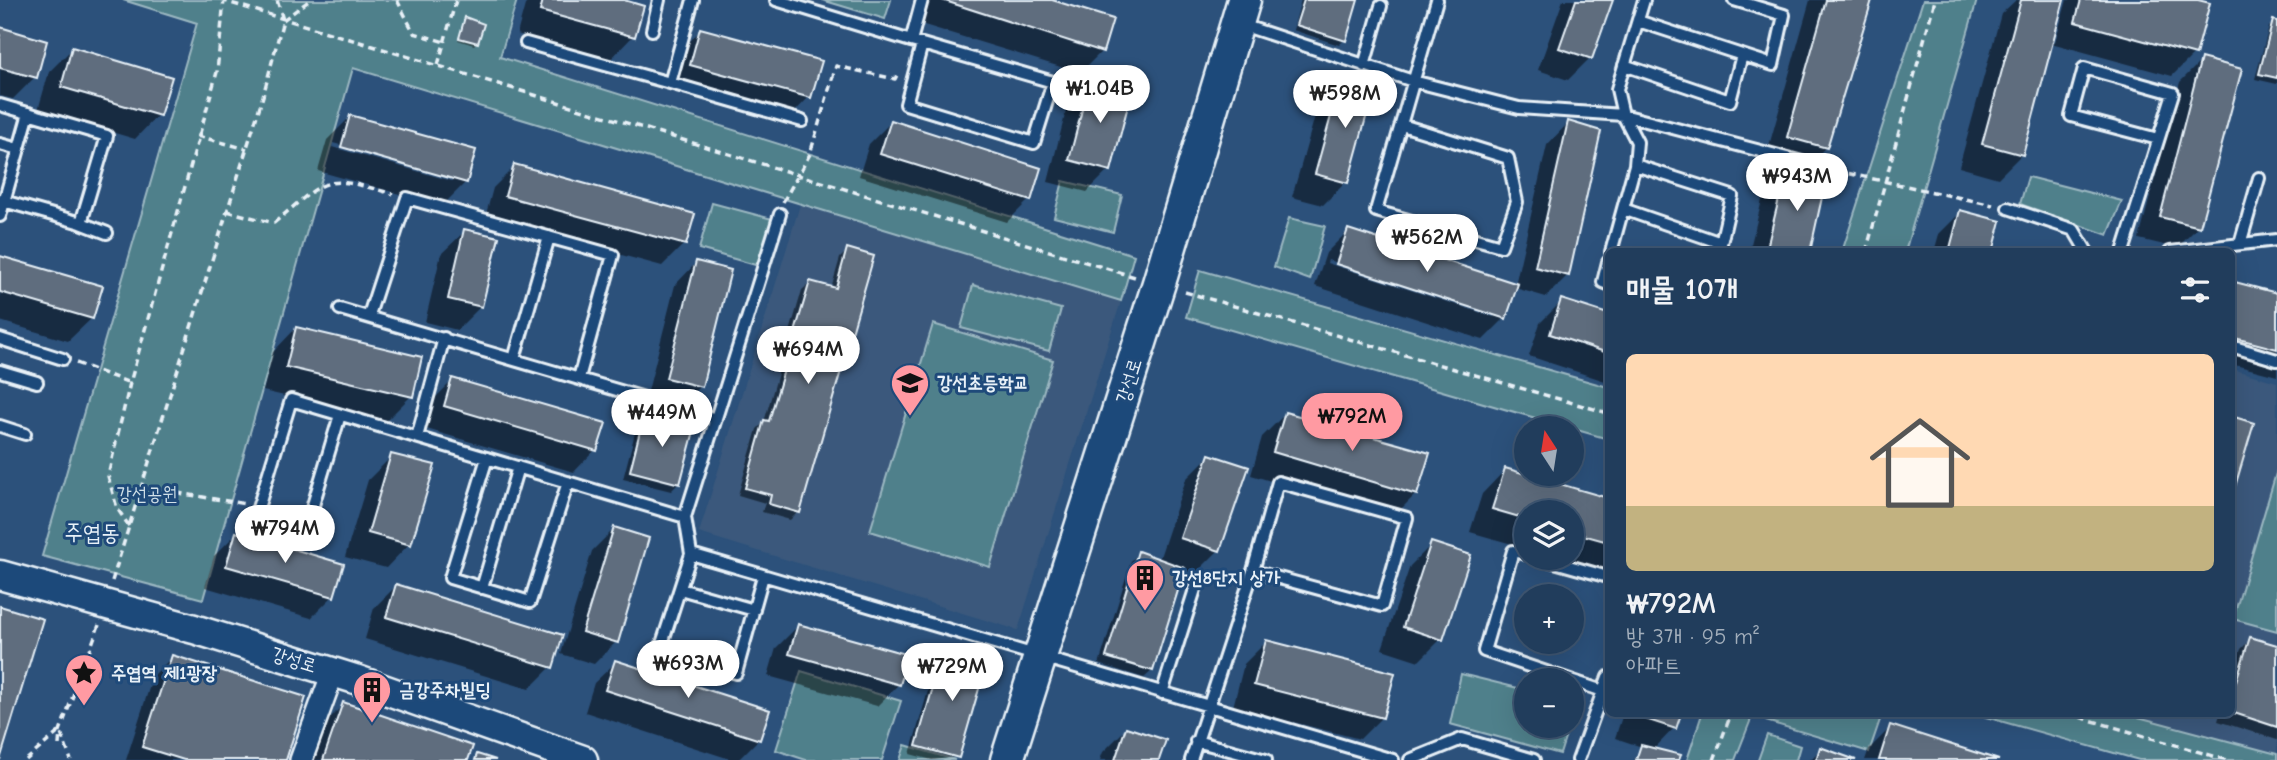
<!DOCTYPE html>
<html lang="ko">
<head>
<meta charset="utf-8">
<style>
  body { margin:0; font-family:"Comic Neue","Poor Story",sans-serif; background:#2d4865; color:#f1f3f6; height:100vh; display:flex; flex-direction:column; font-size:26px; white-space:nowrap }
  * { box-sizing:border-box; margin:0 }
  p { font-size:23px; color:#a2aebb }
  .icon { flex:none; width:38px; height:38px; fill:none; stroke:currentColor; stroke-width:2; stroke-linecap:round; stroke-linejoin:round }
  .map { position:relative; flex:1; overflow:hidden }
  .details { position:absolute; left:1605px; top:248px; width:630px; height:469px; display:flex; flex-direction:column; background:#213d5c; border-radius:10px; box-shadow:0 7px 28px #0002,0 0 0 2px #3e5672 }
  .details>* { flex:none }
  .needle { width:46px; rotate:348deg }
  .controls { position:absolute; left:1514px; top:416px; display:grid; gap:14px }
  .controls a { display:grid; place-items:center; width:70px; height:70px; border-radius:50%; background:#213d5c; box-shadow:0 7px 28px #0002,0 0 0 2px #3e5672; font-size:35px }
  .price { position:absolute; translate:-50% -60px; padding:0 16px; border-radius:24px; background:#fff; color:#222; font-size:23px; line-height:46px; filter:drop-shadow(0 2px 4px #0008) }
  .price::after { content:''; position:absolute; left:50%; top:42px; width:21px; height:16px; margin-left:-10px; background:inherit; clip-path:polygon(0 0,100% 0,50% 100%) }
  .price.current { background:#ff9aa2; color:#111 }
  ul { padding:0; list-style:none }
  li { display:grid; align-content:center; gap:14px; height:371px; padding:0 21px }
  li span { display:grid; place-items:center; height:217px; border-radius:10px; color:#555 }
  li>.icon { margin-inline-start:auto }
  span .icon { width:126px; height:126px; fill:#fffc; stroke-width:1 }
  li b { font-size:30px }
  h2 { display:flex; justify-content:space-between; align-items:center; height:84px; padding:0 21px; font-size:30px }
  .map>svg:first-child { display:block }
</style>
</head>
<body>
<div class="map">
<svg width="2277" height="760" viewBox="0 0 2277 760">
  <rect width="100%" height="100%" fill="#2c517b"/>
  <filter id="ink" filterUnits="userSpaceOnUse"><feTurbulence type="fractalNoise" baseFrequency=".0143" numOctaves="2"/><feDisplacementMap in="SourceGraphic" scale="14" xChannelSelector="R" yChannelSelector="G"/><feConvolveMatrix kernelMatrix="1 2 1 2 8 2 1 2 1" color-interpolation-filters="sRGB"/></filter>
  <g filter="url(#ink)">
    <path fill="#3b597c" d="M 800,205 L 1121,301 L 1018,630 L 699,533 Z
      M 2231,369 L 2277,382 L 2277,754 L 2127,714 L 2231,714 Z"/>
    <path fill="#50808b" stroke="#9cb8c2" stroke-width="2" d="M 123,0 L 517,0 L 500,57 L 1134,255 L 1121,301 L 353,68 L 203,599 L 42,556 L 197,23 Z
      M 822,0 L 891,0 L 885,19 Z
      M 1923,0 L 1977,0 L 1905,252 L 1842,252 Z
      M 2028,177 L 2122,201 L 2108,235 L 2020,204 Z
      M 1063,181 L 1122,195 L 1113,232 L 1054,217 Z
      M 712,203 L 772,219 L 759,266 L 699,249 Z
      M 1289,218 L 1325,226 L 1310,280 L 1274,267 Z
      M 1200,270 L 1608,387 L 1608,439 L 1186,317 Z
      M 973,285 L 1061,309 L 1049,351 L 961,328 Z
      M 933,324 L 1053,360 L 990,567 L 870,531 Z
      M 2277,470 L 2277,631 L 2233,619 Z
      M 801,671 L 901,701 L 882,760 L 806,760 L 776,750 Z
      M 1461,674 L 1526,690 L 1526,726 L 1569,726 L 1560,754 L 1450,724 Z
      M 1702,714 L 1753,714 L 1735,760 L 1687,760 Z
      M 1768,714 L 1882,714 L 1869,752 L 1766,721 Z
      M 1975,714 L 2127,714 L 2277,754 L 2277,760 L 2139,760 Z
      M 1767,735 L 1800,746 L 1796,760 L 1758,760 Z
      M 905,745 L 955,760 L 900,760 Z"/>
    <path fill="#0007" fill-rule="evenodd" d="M 530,0 L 617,0 L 633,36 L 610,60 L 517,34 L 525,5 Z
      M 929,0 L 1046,0 L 1102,51 L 1080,73 L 921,24 Z
      M 1301,0 L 1356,0 L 1344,40 L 1339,45 L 1293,30 Z
      M 1563,0 L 1611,0 L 1590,58 L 1568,80 L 1538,70 Z
      M 1810,0 L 1870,0 L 1826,147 L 1802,170 L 1765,160 Z
      M 2016,0 L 2061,0 L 2052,41 L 2055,42 L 2067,0 L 2191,0 L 2194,54 L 2172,76 L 2051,43 L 2022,154 L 1998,178 L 1959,167 L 2001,14 Z
      M 465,19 L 477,42 L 474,45 L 458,40 Z
      M 2274,22 L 2277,23 L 2277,84 L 2255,79 L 2269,27 Z
      M 0,29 L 35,77 L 13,99 L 0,96 Z
      M 701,30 L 809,97 L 786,121 L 668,88 L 678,53 Z
      M 72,49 L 158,115 L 135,139 L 38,110 L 49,72 Z
      M 2202,60 L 2199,226 L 2177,248 L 2139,239 L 2180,82 Z
      M 1343,78 L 1346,182 L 1323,205 L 1292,197 L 1319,102 Z
      M 1090,81 L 1109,170 L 1087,192 L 1048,182 L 1068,103 Z
      M 350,117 L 466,182 L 442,206 L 318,171 L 327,140 ZM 333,143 L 452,177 L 452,181 L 332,147 Z
      M 891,122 L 1029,200 L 1007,222 L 859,176 L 869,144 Z
      M 1568,123 L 1568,275 L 1546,297 L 1515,288 L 1505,318 L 1483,340 L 1315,286 L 1326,253 L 1348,231 L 1515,285 L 1547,145 ZM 1328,260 L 1494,313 L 1494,317 L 1327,263 Z
      M 515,166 L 684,244 L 662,266 L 485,218 L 493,188 Z
      M 1786,172 L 1806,252 L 1749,252 L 1763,196 Z
      M 1961,212 L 1991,252 L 1934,252 L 1939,234 Z
      M 465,231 L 481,306 L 457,330 L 425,322 L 441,254 Z
      M 848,250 L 798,512 L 790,520 L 762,512 L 765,503 L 738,495 L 757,429 L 764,422 L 802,290 L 810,283 L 831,289 L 840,258 Z
      M 0,258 L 92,318 L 68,341 L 0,321 Z
      M 696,263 L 700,386 L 678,408 L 646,399 L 675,285 Z
      M 2231,283 L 2277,295 L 2277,376 L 2231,364 Z
      M 1562,301 L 1608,316 L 1608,382 L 1529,356 L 1540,323 Z
      M 296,328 L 411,396 L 387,420 L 263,391 L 273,352 Z
      M 453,380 L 595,450 L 574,472 L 423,428 L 431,402 Z
      M 1285,414 L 1416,494 L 1392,518 L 1251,475 L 1262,437 Z
      M 644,417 L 679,483 L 671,491 L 623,479 L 637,425 Z
      M 392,456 L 409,544 L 386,568 L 345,557 L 368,480 Z
      M 1209,456 L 1219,550 L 1195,574 L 1182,570 L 1152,671 L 1144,678 L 1099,664 L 1131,561 L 1139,553 L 1159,560 L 1186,479 Z
      M 1505,470 L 1608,500 L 1608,571 L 1562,558 L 1572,558 L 1572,513 L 1526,513 L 1526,548 L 1470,532 L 1482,494 Z
      M 614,529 L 616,642 L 594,664 L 561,654 L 592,551 Z
      M 236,534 L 333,596 L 311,618 L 205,587 L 214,556 Z
      M 1432,544 L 1441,639 L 1419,661 L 1382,649 L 1410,566 Z
      M 396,586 L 551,667 L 529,689 L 365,639 L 374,608 Z
      M 798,626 L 899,684 L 877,706 L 768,676 L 776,648 Z
      M 2251,639 L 2277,647 L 2277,740 L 2218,721 L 2220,714 L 2231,714 L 2231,678 L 2241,649 Z
      M 1266,642 L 1382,717 L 1360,739 L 1233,707 L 1244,664 Z
      M 945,651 L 958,757 L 932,760 L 910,754 L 937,659 Z
      M 172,657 L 284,760 L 126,760 L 153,676 Z
      M 616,662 L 759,739 L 738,760 L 733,760 L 585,712 L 594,683 Z
      M 344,704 L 466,760 L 312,760 L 325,723 Z
      M 1623,714 L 1679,714 L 1674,728 L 1653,750 L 1678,760 L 1634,760 L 1642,747 L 1615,738 Z
      M 1891,727 L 1993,760 L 1865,760 L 1869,749 Z
      M 1126,729 L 1157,760 L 1100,760 L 1103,752 Z
      M 1821,749 L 1851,760 L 1810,760 Z"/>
    <path fill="#5e6d7e" stroke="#e8f1f8" stroke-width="2" d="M 543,0 L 624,0 L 644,6 L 635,37 L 540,11 Z
      M 942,0 L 1052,0 L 1113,19 L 1103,52 Z
      M 1304,0 L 1358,0 L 1346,41 L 1296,25 Z
      M 1576,0 L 1613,0 L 1592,59 L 1559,48 Z
      M 1826,0 L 1872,0 L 1827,148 L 1787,137 Z
      M 2021,0 L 2064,0 L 2023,155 L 1982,144 Z
      M 2081,0 L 2198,0 L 2210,3 L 2196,55 L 2075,22 Z
      M 465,17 L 484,24 L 478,43 L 459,38 Z
      M 2273,20 L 2277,21 L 2277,78 L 2259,74 Z
      M 0,27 L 47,41 L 37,78 L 0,68 Z
      M 700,28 L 822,61 L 811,98 L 690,65 Z
      M 72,47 L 172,77 L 160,116 L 61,87 Z
      M 2201,58 L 2242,69 L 2200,227 L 2160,217 Z
      M 1342,76 L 1375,85 L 1348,183 L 1315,174 Z
      M 1090,79 L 1132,90 L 1111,171 L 1069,160 Z
      M 350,115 L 476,150 L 467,183 L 341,147 Z
      M 891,120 L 1041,168 L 1031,201 L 880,154 Z
      M 1568,121 L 1601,131 L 1569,276 L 1535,267 Z
      M 514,164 L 695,214 L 686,245 L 505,196 Z
      M 1786,170 L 1826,179 L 1810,252 L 1766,252 Z
      M 1960,210 L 2001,221 L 1993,252 L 1949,252 Z
      M 464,229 L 499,237 L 482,307 L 448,299 Z
      M 1348,229 L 1518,284 L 1506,319 L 1336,264 Z
      M 847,248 L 874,256 L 800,513 L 769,504 L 771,495 L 745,488 L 764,420 L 769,421 L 810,281 L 836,288 Z
      M 0,256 L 103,286 L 93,319 L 0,292 Z
      M 696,261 L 731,270 L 702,387 L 666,378 Z
      M 2231,281 L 2277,293 L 2277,349 L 2231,337 Z
      M 1561,299 L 1608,314 L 1608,353 L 1550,334 Z
      M 296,327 L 422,357 L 413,397 L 286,367 Z
      M 452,378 L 606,423 L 597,451 L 444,406 Z
      M 1285,412 L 1430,453 L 1417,495 L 1273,452 Z
      M 644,415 L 695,427 L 680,484 L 630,471 Z
      M 2231,416 L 2254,423 L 2231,500 Z
      M 391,454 L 435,465 L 411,545 L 368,533 Z
      M 1209,454 L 1249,467 L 1220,551 L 1180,538 Z
      M 1505,468 L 1608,498 L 1608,542 L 1572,532 L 1572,513 L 1526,513 L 1526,519 L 1492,509 Z
      M 614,527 L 649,538 L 618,643 L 582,632 Z
      M 236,532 L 344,564 L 334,597 L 226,566 Z
      M 1431,542 L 1471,555 L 1443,640 L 1403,627 Z
      M 1138,551 L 1185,568 L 1153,671 L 1106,657 Z
      M 396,584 L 563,635 L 553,668 L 386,617 Z
      M 0,606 L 43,619 L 0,760 Z
      M 798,624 L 909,655 L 900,685 L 789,654 Z
      M 2250,637 L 2277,645 L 2277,727 L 2231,712 L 2231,697 Z
      M 1266,640 L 1395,673 L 1383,718 L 1254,685 Z
      M 944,649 L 987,661 L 959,758 L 916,746 Z
      M 172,655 L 306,697 L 286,760 L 184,760 L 142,747 Z
      M 615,660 L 770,710 L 760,740 L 605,690 Z
      M 343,702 L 473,746 L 468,760 L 323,760 Z
      M 1637,714 L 1681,714 L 1676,729 L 1636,716 Z
      M 1890,725 L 1999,760 L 1879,760 Z
      M 1126,727 L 1166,740 L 1159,760 L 1115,760 Z
      M 1641,745 L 1681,755 L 1679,760 L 1636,760 Z
      M 1820,747 L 1856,760 L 1816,760 Z
      M 477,754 L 496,760 L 475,760 Z"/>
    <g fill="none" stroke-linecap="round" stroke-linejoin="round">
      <g stroke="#e8f1f8" stroke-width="16">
        <path id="service" d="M 693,0 L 670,83 L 802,121
          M 776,0 L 911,41 L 922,0
          M 1638,21 L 1742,55
          M 1239,24 L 1413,81 L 1519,108 L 1623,115 L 1825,168
          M 652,30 L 659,0
          M 911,41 L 922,44 L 1053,82 L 1034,143 L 906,104 L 922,44
          M 526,43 L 670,83
          M 1624,65 L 1730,101 L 1742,55 L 1773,65 L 1784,15 L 1734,0
          M 1364,66 L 1381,6
          M 0,105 L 107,136 L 81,223 L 0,200
          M 1402,125 L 1508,158 L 1517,202 L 1501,246 L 1376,211 L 1437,0
          M 0,144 L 18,149
          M 1635,165 L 1732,196 L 1719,252
          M 2008,208 L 2074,230 L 2087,252
          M 1623,209 L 1721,243
          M 780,214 L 685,517 L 691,554 L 1393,760
          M 0,216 L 29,113
          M 81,223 L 107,233
          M 2240,244 L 2259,178
          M 1611,252 L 1635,165 L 1637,142 L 1623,115 L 1617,89 L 1644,0
          M 2123,252 L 2173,93 L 2084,68 L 2071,116 L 2158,139
          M 2170,252 L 2277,240
          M 1608,262 L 1603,282 L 1608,284
          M 340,309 L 716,419
          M 369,315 L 407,198 L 613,255 L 579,378
          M 0,339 L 63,359
          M 2231,346 L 2277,360
          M 514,359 L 549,237
          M 0,371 L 37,382
          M 340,415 L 305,532 L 255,518 L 291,400 L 685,517
          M 0,426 L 25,434
          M 417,437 L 444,338
          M 487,458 L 450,578 L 530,602 L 568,482
          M 1278,482 L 1407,518 L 1382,606 L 1253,571 Z
          M 691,554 L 660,650 L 736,673 L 763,576
          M 1526,554 L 1513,551 L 1484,651 L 1603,691 L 1608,677
          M 1540,558 L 1608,577
          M 482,588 L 518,467
          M 680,589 L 754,610
          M 1162,693 L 1197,583
          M 1196,741 L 1266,760
          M 1191,760 L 1253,571
          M 1410,760 L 1462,739 L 1534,760
          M 1578,760 L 1603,691"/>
      </g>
      <g stroke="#e8f1f8" stroke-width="26">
        <path id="minor" d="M 301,760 L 333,672"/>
      </g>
      <g stroke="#e8f1f8" stroke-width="33">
        <path id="tertiary" d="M 0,575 L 194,629 L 355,679 L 583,760"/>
      </g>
      <g stroke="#e8f1f8" stroke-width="37">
        <path id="secondary" d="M 1007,760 L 1159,283 L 1244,0"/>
      </g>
      <path stroke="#e8f1f8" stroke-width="3.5" stroke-dasharray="7 5" stroke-linecap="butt" d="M 221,0 L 1135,277
        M 397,0 L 414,33 L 445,42
        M 283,20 L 310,0
        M 438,65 L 456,0
        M 197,136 L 247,149
        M 1837,171 L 1993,205
        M 783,202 L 810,154 L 836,66 L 895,79 L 897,75
        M 227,211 L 274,223 C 329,177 322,174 393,194
        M 1866,252 L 1935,0
        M 1185,292 L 1608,413
        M 76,363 L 130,383
        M 141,487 L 246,504
        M 129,526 L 117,508 L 108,476 L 130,383 L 217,72 L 224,0
        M 112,581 L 263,96 L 283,20 L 277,0
        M 2069,714 L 2227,760
        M 59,745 L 60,731 L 99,625
        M 26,760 L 60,731 L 71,760
        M 1714,760 L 1731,714"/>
      <use href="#service" stroke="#1f4a7a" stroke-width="10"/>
      <use href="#minor" stroke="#1f4a7a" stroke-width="21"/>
      <use href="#tertiary" stroke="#1f4a7a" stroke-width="28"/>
      <use href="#secondary" stroke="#1f4a7a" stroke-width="32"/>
    </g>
  </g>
  <defs>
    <g id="school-pin" transform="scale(2.0125)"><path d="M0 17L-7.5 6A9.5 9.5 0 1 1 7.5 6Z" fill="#ff9aa2" stroke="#1f4a7a"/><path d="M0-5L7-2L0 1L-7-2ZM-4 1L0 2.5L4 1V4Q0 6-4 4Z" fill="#111"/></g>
    <g id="building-pin" transform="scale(2.0125)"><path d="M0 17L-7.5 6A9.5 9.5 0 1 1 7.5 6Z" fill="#ff9aa2" stroke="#1f4a7a"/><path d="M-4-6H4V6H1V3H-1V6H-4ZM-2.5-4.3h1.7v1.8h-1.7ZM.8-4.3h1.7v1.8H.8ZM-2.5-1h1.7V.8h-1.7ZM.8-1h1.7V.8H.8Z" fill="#111"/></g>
    <g id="sight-pin" transform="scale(2.0125)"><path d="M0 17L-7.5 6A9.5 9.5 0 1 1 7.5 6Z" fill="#ff9aa2" stroke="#1f4a7a"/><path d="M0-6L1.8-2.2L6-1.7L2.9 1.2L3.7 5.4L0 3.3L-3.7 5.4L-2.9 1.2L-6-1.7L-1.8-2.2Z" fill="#111"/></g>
  </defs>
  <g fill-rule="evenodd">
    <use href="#school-pin" x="910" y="383"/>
    <use href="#building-pin" x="1145" y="578"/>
    <use href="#sight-pin" x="84" y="673"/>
    <use href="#building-pin" x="372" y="690"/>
  </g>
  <g text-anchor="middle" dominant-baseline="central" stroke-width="6" stroke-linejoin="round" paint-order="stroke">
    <g font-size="19" fill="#e8f1f8" stroke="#1f4a7a">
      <text transform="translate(1129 381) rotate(-73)">강선로</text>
      <text transform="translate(294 660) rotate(17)">강성로</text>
    </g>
    <g font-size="19" font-weight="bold" fill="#e8f1f8" stroke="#1f4a7a" text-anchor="start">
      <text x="937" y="383">강선초등학교</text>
      <text x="1172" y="578">강선8단지 상가</text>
      <text x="111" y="673">주엽역 제1광장</text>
      <text x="399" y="690">금강주차빌딩</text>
    </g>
    <g font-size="19" fill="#d1e0e8" stroke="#1f4a7a">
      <text x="147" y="494">강선공원</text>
    </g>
    <g font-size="23" fill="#e8f1f8" stroke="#1f4a7a">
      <text x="92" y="532">주엽동</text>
    </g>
  </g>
</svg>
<div class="controls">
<a><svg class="needle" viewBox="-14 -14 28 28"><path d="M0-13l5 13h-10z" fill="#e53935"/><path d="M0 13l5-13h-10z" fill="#a2aebb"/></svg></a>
<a><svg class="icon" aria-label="layers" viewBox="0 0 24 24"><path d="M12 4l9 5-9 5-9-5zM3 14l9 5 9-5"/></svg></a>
<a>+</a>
<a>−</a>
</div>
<b class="price" style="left:1100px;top:125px">₩1.04B</b>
<b class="price" style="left:1345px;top:130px">₩598M</b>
<b class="price" style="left:1797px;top:213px">₩943M</b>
<b class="price" style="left:1427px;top:274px">₩562M</b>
<b class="price" style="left:808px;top:386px">₩694M</b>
<b class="price" style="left:662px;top:449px">₩449M</b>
<b class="price current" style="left:1352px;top:453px">₩792M</b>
<b class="price" style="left:285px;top:565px">₩794M</b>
<b class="price" style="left:688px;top:700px">₩693M</b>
<b class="price" style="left:952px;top:703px">₩729M</b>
<section class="details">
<h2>매물 10개<svg class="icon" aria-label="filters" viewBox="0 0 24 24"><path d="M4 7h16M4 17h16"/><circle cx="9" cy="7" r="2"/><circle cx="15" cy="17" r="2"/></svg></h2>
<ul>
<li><span style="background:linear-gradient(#ffd9b3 70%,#c2b280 0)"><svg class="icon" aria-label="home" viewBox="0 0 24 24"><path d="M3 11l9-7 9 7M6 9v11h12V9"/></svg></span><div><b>₩792M</b><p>방 3개 · 95 m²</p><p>아파트</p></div></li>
</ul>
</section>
</div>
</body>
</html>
